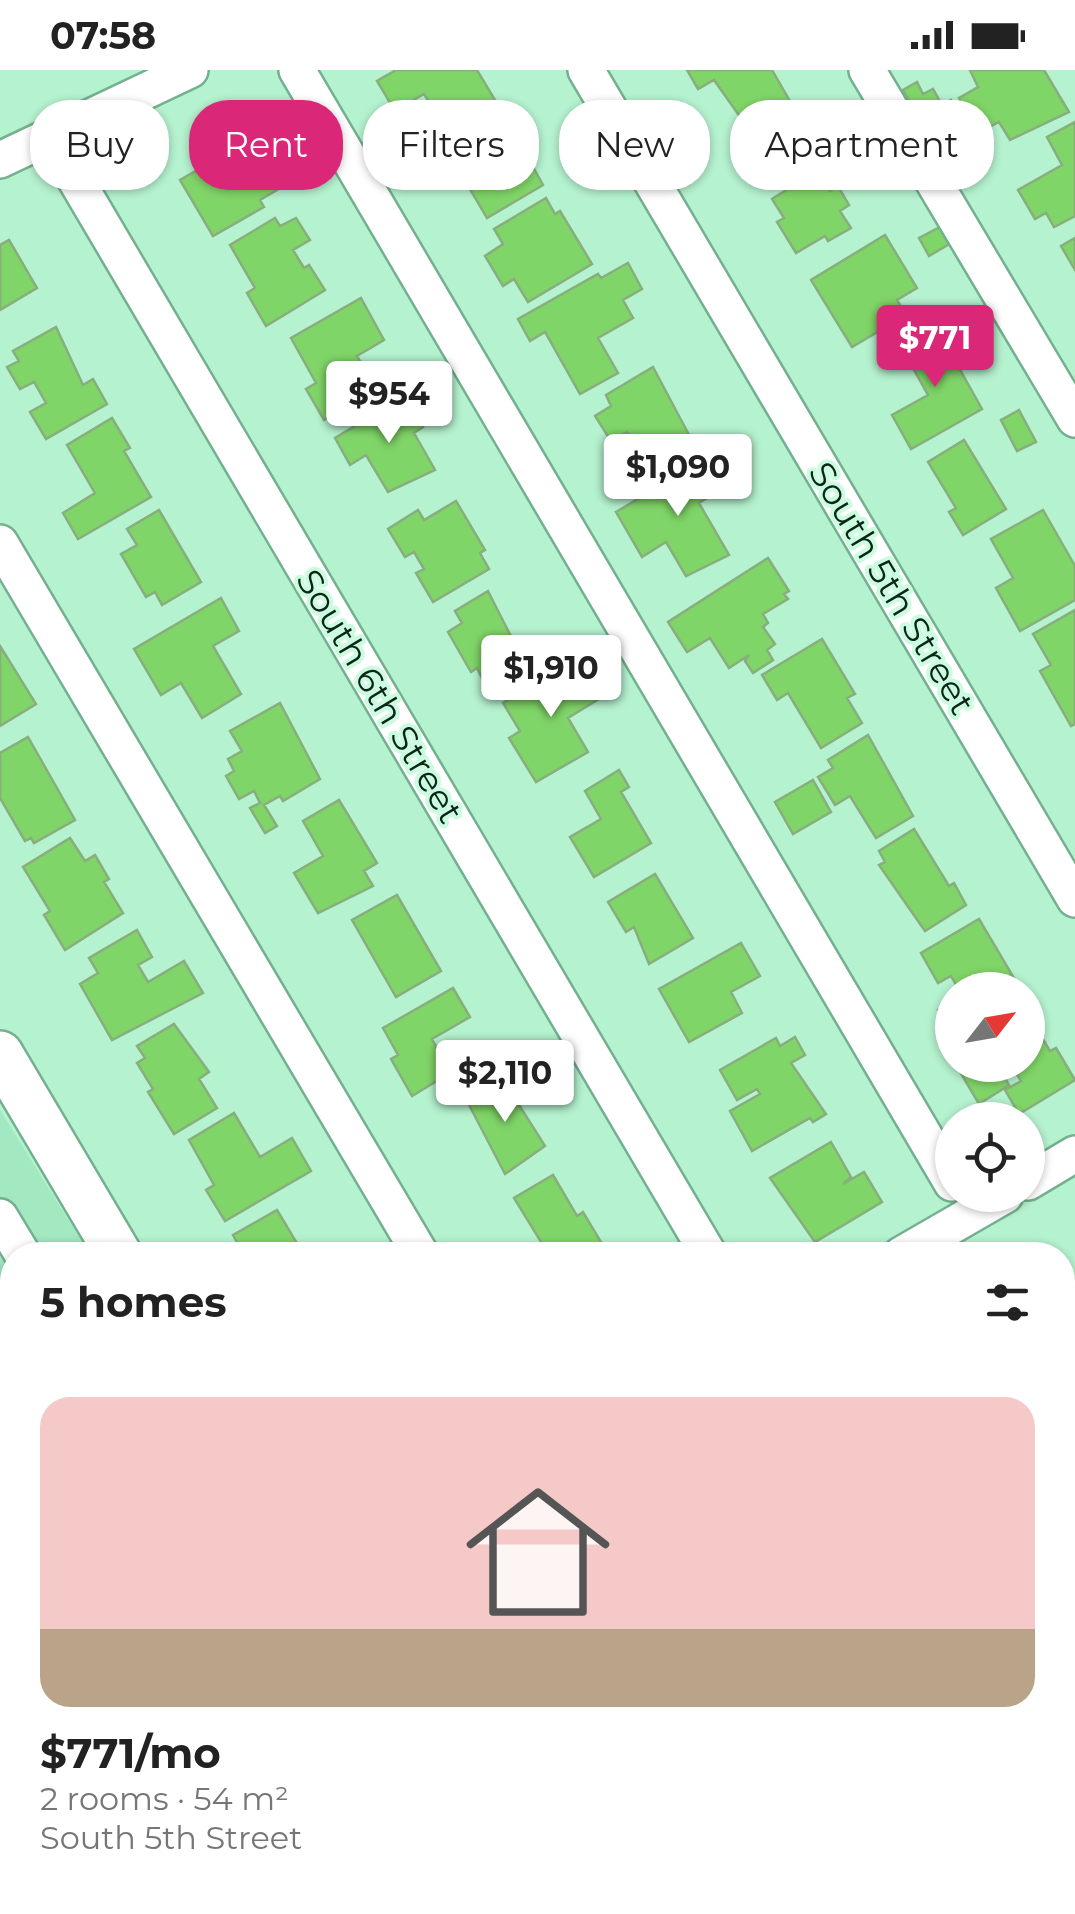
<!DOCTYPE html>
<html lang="en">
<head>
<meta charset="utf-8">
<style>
  body { margin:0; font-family:Montserrat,sans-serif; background:#f6f6f6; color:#222; height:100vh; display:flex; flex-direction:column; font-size:38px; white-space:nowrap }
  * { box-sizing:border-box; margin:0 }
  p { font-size:32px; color:#767676 }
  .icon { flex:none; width:55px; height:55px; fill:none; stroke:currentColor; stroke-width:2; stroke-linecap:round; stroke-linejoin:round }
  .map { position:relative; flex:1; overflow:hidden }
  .sheet { position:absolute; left:0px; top:1172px; width:1075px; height:672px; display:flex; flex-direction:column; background:#fff; border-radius:40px 40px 0 0; box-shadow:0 2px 8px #0004 }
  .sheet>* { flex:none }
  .hud { position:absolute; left:30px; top:30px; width:1015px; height:90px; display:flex; gap:20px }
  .needle { width:65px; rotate:59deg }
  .buttons { position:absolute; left:935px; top:902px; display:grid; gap:20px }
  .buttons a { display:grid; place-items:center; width:110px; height:110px; border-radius:50%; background:#fff; box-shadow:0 2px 8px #0004; font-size:50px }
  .price { position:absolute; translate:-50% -85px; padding:0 22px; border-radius:10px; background:#fff; color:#222; font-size:32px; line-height:65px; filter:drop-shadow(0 2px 5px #0008) }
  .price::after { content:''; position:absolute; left:50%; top:60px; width:30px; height:22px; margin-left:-15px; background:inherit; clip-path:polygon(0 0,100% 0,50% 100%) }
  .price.current { background:#db2777; color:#fff }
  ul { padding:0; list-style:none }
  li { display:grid; align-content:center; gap:20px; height:530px; padding:0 40px }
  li+li { border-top:2px solid #e0e0e0 }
  li span { display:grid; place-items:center; height:310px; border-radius:30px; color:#555 }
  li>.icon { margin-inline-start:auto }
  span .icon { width:180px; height:180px; fill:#fffc; stroke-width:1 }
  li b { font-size:42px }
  h2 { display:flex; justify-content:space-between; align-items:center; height:120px; padding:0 40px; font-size:42px }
  .tag { padding:0 35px; border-radius:40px; background:#fff; box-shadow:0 2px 8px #0004; font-size:35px; line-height:90px }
  .tag.current { background:#db2777; color:#fff }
  .status { display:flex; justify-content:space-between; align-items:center; height:70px; padding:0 50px; background:#fff; direction:ltr }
  .status svg { height:28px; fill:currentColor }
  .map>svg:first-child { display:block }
</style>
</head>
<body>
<div class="status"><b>07:58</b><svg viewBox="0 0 49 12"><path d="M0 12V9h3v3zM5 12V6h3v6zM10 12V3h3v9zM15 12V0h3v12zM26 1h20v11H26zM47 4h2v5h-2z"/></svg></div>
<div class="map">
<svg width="1075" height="1844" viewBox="0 0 1075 1844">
  <rect width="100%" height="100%" fill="#b5f2cf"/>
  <path fill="#a2e8c1" d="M 0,1040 L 90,1185 L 12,1185 L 12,1832 L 107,1833 L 114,1844 L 0,1844 Z"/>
  <path fill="#80d568" stroke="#88ae7e" stroke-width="2.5" d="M 396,0 L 477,0 L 498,35 L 441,68 L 429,48 L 436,43 L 424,24 L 395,41 L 377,11 Z
    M 687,0 L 772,0 L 791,33 L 748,58 L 714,10 L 698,19 Z
    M 1044,0 L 1069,42 L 1010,70 L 999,52 L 980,62 L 977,57 L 966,63 L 962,55 L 933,72 L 903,20 L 917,12 L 923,24 L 933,19 L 942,35 L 951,30 L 958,41 L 964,37 L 959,28 L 978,17 L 970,0 Z
    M 503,43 L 543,115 L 487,148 L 445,77 Z
    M 270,52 L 290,88 L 266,101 L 277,120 L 260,130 L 264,137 L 213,166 L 180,110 L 243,74 L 241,69 Z
    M 1075,52 L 1075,146 L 1054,157 L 1046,143 L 1035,149 L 1018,120 L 1062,95 L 1047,67 Z
    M 809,106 L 817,118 L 825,113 L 830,121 L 838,116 L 849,135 L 840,141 L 851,158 L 828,171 L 825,166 L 796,183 L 777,152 L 784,148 L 772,129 Z
    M 546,128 L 555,144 L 560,141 L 592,194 L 528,232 L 514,209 L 503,216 L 485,186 L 503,174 L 494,159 Z
    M 275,148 L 280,156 L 296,148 L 310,170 L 293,180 L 304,198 L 309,195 L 325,220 L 266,256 L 247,223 L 255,218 L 230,175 Z
    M 942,156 L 951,173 L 929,186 L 919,168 Z
    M 885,165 L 917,218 L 897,230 L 906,245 L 852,277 L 811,210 Z
    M 1075,168 L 1075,200 L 1061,176 Z
    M 9,170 L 37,218 L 0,240 L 0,175 Z
    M 628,193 L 642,219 L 623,230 L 633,248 L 598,268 L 618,303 L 580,324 L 545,262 L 530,271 L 518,249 L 598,204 L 601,208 Z
    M 361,228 L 384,270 L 357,286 L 374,315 L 355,325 L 358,331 L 324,350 L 306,319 L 316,313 L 291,268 Z
    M 935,255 L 982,339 L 911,379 L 892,345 L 928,325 L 900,275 Z
    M 56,257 L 83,315 L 93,309 L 107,334 L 46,369 L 30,342 L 46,333 L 34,312 L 20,319 L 7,297 L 19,291 L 13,281 Z
    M 653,297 L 697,380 L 645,411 L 632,389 L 640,384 L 627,362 L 611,371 L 595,346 L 611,336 L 606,325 Z
    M 409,331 L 423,357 L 414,363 L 435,400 L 388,422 L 366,385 L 350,395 L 335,368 L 395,332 L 398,338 Z
    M 1019,340 L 1036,372 L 1017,381 L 1001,350 Z
    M 112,348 L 130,378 L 124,381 L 151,427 L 78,469 L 63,443 L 95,423 L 67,375 Z
    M 964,370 L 1006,439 L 963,465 L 949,442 L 956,438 L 928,392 Z
    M 709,387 L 727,416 L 699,433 L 729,485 L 686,506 L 666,472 L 642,487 L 616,442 Z
    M 456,431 L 485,480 L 480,483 L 489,499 L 433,532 L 416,503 L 424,499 L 414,482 L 405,487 L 388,459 L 418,440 L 424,450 Z
    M 159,440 L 201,512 L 162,535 L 155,522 L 146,527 L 121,484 L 137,475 L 127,459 Z
    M 1043,440 L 1075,496 L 1075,530 L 1020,561 L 996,518 L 1013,508 L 991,469 Z
    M 768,488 L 789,521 L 784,524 L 788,529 L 763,544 L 768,553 L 763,557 L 775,574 L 767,580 L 773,590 L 753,603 L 745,591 L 749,585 L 729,598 L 710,568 L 687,582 L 668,552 Z
    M 488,521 L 527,598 L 486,616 L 477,598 L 471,602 L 448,562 L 462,553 L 455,541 Z
    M 221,528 L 239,561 L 213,576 L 241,624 L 202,648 L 181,613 L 161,625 L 134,579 Z
    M 1075,540 L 1075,654 L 1071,656 L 1040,601 L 1051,595 L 1033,564 Z
    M 822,569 L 855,624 L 847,628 L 862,653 L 821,678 L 788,623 L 777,630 L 762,605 Z
    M 0,576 L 36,634 L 0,656 Z
    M 572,592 L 582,608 L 589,604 L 602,627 L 568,648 L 588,682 L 536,712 L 509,668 L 520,661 L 503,633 Z
    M 280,633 L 320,709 L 283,731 L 280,726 L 264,735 L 277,756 L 265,763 L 250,738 L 260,733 L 254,721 L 239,729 L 226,706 L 234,701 L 228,689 L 242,681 L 230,661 Z
    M 868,665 L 913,746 L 876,768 L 850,726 L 835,735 L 818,707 L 833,698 L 828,690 Z
    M 28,667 L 75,750 L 34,773 L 31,768 L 25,771 L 0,728 L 0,683 Z
    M 619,700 L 629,717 L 621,722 L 651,773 L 594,807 L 570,767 L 601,749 L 585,721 Z
    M 813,710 L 831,742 L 793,764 L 775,732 Z
    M 339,730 L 377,793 L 364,801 L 373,816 L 318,843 L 294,803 L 323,786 L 303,751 Z
    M 914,759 L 949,816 L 954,813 L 966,835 L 925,861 L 879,795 L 885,792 L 879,781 Z
    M 70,768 L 85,791 L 95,785 L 109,809 L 104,812 L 123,843 L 65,880 L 44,845 L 50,841 L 23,797 Z
    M 655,804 L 693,868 L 649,894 L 634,857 L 626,862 L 608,832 Z
    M 397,825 L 441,901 L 396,927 L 352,850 Z
    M 979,849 L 1021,920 L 959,920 L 951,906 L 938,913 L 921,883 Z
    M 137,860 L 152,887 L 138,895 L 148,912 L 184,891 L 203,923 L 112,970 L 80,914 L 98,903 L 89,888 Z
    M 741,873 L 760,906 L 731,922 L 742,943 L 689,972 L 659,919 Z
    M 453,918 L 470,947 L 432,969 L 439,982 L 446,978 L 458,998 L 412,1026 L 391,989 L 398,985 L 383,958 Z
    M 952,931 L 952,965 L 938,940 Z
    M 174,954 L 209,1002 L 199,1009 L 217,1038 L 174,1064 L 148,1022 L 153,1019 L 137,993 L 145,988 L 137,976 Z
    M 1035,956 L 1050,981 L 1056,978 L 1075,1010 L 1019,1044 L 1005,1020 L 1021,1011 L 1011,995 L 1028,995 L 1028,960 Z
    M 795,967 L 805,985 L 791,993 L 826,1044 L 813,1052 L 810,1048 L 752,1081 L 730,1041 L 760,1024 L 757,1019 L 737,1030 L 720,1000 L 776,968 L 780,976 Z
    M 956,995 L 1010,995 L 1001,1001 L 1009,1015 L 979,1034 Z
    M 502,1008 L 545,1076 L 505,1104 L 466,1029 Z
    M 234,1043 L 260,1087 L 292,1068 L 311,1101 L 225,1151 L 206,1120 L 214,1115 L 189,1070 Z
    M 831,1072 L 851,1107 L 843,1114 L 864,1102 L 882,1132 L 815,1172 L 770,1108 Z
    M 553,1105 L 577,1146 L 583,1142 L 601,1172 L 580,1185 L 549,1185 L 514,1128 Z
    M 277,1140 L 304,1185 L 244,1185 L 233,1165 Z
    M 1069,1214 L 1075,1226 L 1075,1255 L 1070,1258 L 1075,1266 L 1075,1307 L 1062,1314 L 1062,1218 Z
    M 0,1220 L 12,1241 L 12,1399 L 0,1407 Z
    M 1075,1469 L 1075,1551 L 1062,1558 L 1062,1475 Z
    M 1075,1784 L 1075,1826 L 1070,1829 L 1075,1843 L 1007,1844 L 1003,1837 L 1011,1832 L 1062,1832 L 1062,1791 Z
    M 210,1832 L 254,1832 L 236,1844 L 217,1844 Z"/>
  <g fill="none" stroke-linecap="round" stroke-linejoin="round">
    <g stroke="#74b08f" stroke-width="40">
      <path id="minor" d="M 297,0 L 952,1113
        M 586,0 L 1075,829
        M 867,0 L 1075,349
        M 50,66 L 709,1185
        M 0,90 L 190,0
        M 0,473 L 421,1185
        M 1028,1112 L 1075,1084
        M 0,1147 L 23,1185
        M 901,1185 L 1005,1125
        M 1062,1379 L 1075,1371
        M 1062,1664 L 1075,1656
        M 278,1844 L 298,1832
        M 756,1844 L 775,1832"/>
    </g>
    <g stroke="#74b08f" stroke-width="50">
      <path id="major" d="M 0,984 L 119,1185
        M 507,1832 L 514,1844"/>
    </g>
    <use href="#minor" stroke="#fff" stroke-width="35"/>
    <use href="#major" stroke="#fff" stroke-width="45"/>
  </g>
  <g text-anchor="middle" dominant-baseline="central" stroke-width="8" stroke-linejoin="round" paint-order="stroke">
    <g font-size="35" fill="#0c2518" stroke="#ccfce0">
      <text transform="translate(892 518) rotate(59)">South 5th Street</text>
      <text transform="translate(380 626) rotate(59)">South 6th Street</text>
    </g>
  </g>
</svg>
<div class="buttons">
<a><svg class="needle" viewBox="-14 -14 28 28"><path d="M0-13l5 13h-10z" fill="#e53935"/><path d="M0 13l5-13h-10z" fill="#767676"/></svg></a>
<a><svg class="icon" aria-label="locate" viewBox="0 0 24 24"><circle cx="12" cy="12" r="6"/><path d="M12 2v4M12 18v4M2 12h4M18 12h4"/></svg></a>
</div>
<b class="price current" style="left:935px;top:320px">$771</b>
<b class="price" style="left:389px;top:376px">$954</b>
<b class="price" style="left:678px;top:449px">$1,090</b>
<b class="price" style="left:551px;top:650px">$1,910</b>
<b class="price" style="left:505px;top:1055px">$2,110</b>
<div class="hud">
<a class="tag">Buy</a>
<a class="tag current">Rent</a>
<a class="tag">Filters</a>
<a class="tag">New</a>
<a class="tag">Apartment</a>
</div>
<section class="sheet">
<h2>5 homes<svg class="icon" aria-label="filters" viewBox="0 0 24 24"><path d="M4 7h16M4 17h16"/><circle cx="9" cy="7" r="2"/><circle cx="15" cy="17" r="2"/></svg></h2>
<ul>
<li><span style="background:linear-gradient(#f6c9c9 75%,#b9a48a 0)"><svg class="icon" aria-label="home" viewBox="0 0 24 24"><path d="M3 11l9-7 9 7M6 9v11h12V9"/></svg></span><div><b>$771/mo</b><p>2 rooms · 54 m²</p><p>South 5th Street</p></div></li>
</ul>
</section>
</div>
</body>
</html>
